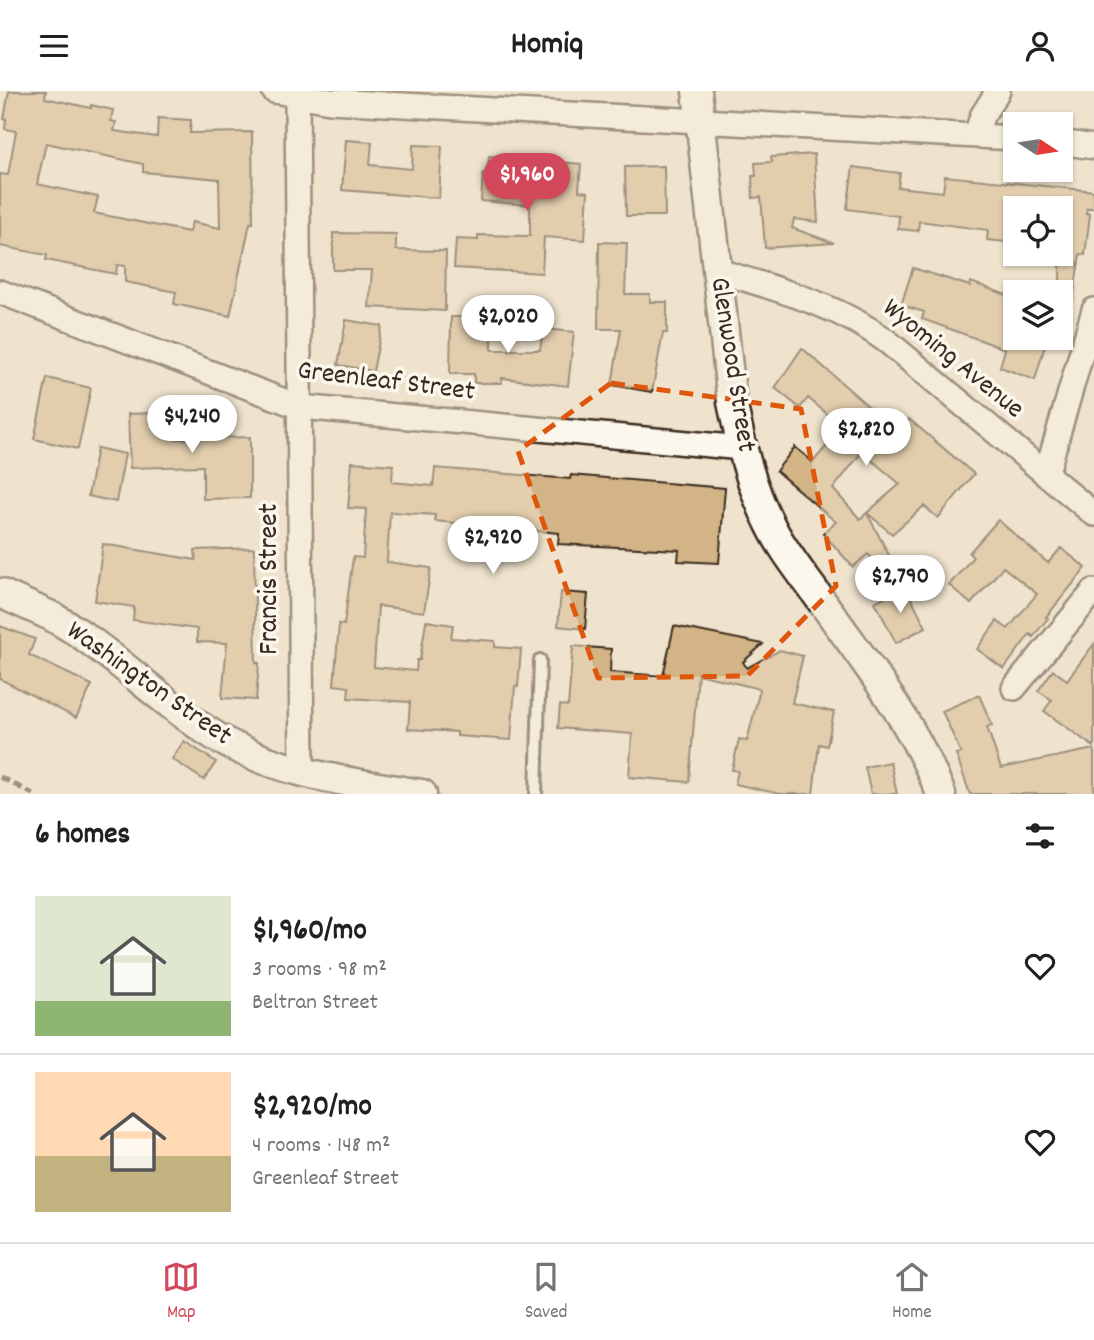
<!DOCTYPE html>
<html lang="en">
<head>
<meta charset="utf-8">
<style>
  body { margin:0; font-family:Dekko,sans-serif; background:#f2f2f2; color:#202124; height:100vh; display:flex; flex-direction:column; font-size:26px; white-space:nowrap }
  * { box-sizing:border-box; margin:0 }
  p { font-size:23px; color:#757577 }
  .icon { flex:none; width:38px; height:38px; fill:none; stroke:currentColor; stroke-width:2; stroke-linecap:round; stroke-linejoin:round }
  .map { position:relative; height:703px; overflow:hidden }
  .sheet { display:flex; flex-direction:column; background:#fff; flex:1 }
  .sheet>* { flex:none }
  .needle { width:46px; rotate:102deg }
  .fabs { position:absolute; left:1003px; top:21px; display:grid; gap:14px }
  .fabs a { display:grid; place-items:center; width:70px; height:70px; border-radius:0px; background:#fff; box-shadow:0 2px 5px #0004; font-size:35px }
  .price { position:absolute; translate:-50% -60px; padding:0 16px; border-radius:24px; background:#fff; color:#222; font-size:23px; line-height:46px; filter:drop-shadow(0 2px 4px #0008) }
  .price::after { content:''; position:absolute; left:50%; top:42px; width:21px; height:16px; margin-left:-10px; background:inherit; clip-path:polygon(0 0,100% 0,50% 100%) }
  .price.on { background:#d1495b; color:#fff }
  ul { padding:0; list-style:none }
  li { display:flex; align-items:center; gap:21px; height:175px; padding:0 35px }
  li+li { border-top:2px solid #e0e0e0 }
  li span { display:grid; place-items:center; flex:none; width:196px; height:140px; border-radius:0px; color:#555 }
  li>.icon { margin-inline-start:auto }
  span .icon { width:84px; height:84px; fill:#fffc; stroke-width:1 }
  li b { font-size:30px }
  h2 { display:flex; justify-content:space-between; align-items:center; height:84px; padding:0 35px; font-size:30px }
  header { display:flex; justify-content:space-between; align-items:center; height:91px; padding:0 35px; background:#fff; font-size:32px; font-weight:700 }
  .tabs { display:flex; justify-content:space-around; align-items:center; height:98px; border-top:2px solid #e0e0e0; background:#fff; font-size:19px; color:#757577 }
  .tabs a { display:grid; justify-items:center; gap:4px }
  .tabs .on { color:#d1495b }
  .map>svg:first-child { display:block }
</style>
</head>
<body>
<header><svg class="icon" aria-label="menu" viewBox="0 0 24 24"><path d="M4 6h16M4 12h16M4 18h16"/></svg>Homiq<svg class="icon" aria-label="person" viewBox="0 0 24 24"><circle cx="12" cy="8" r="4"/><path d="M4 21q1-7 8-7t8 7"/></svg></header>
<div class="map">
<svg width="1094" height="703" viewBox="0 0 1094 703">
  <rect width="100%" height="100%" fill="#efe3cd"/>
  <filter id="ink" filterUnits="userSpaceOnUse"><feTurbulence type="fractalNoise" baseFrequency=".0143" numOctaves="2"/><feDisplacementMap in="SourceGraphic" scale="14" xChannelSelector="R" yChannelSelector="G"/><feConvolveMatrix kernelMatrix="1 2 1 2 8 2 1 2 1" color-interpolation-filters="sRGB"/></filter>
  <g filter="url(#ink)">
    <path fill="#d2b486" stroke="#3b2a1e" stroke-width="2" fill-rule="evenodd" d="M 9,0 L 46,0 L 45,7 L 91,17 L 91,14 L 113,19 L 111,30 L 116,31 L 114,40 L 157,46 L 158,27 L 191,29 L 190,42 L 252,41 L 253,132 L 250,132 L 230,225 L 174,213 L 176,201 L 125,191 L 125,175 L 117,174 L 116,183 L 46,169 L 47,164 L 0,155 L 0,83 L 8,84 L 16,40 L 5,38 L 6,28 L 4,28 ZM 46,52 L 143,73 L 143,81 L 219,88 L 220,137 L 192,131 L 189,141 L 94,122 L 98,106 L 37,93 Z
      M 346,49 L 372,51 L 370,74 L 412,78 L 413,54 L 442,55 L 439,107 L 342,99 Z
      M 814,63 L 818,131 L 794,128 L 792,137 L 834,152 L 765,157 L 761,106 L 753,107 L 752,85 L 756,85 L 755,72 L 772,71 L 771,66 Z
      M 489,65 L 581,73 L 579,100 L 588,101 L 585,149 L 544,146 L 542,182 L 454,177 L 456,148 L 478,149 L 478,144 L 530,145 L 530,114 L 481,110 L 483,82 L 487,83 Z
      M 664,75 L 665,125 L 626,125 L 625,76 Z
      M 853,76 L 900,82 L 898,96 L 943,101 L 945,85 L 1094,100 L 1094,117 L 1087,117 L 1086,122 L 1090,123 L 1085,164 L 1080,163 L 1073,209 L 1060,208 L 1060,117 L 1015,117 L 1015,152 L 987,149 L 988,139 L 919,130 L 918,140 L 898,138 L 899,125 L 847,118 Z
      M 333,142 L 396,143 L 396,159 L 446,160 L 445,220 L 369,216 L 372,179 L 333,179 Z
      M 599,151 L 627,152 L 625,203 L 650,203 L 650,211 L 667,211 L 667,242 L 663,242 L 652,301 L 612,294 L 621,238 L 598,238 Z
      M 913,177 L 970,195 L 971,191 L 1015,207 L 1015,247 L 1047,247 L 1035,289 L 1000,276 L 1005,258 L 922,228 L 924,221 L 901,214 Z
      M 451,226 L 492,226 L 492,259 L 540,259 L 543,238 L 574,241 L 568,295 L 502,287 L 502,292 L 474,292 L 474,283 L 450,283 Z
      M 346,229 L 382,235 L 373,280 L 338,274 Z
      M 802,257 L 892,336 L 899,340 L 909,328 L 974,383 L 938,427 L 924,415 L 892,443 L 867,422 L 903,491 L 896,496 L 868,463 L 853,476 L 823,442 L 836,431 L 776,380 L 795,356 L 813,371 L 843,336 L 808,307 L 800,317 L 775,297 ZM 862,361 L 900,393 L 860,428 L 833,398 Z
      M 47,287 L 91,297 L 78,358 L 34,348 Z
      M 173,321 L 174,348 L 250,346 L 250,407 L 203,408 L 203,375 L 130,377 L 128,323 Z
      M 97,357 L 125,363 L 116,411 L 88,405 Z
      M 352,371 L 393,374 L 392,391 L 433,395 L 435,377 L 570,388 L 571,384 L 725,397 L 719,472 L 678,470 L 679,459 L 558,453 L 559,442 L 435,430 L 435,424 L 390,421 L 387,471 L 431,477 L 424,521 L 378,515 L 374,576 L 416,580 L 417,569 L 420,569 L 426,530 L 453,534 L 451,547 L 495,550 L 495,556 L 521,558 L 518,596 L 515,595 L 511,649 L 457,645 L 457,641 L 408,638 L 410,611 L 348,607 L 349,596 L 334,594 L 339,533 L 344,534 L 353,466 L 363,467 L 366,418 L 348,417 Z
      M 998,429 L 1048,472 L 1061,457 L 1086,477 L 1046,526 L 1048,527 L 1033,546 L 1030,543 L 1004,578 L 977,558 L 997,530 L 1008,538 L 1037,503 L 1003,476 L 971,513 L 949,494 L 973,466 L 969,462 Z
      M 103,453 L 196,469 L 195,459 L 254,457 L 256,572 L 259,572 L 256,609 L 222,607 L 227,552 L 197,551 L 197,538 L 133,529 L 134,516 L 95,510 Z
      M 905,495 L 926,536 L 896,552 L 875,511 Z
      M 561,501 L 588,503 L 585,538 L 558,535 Z
      M 0,535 L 35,548 L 29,564 L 92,594 L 76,627 L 0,588 Z
      M 674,535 L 763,553 L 743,571 L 747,577 L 780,559 L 803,565 L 792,612 L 834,621 L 827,655 L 819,653 L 813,703 L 780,703 L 735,693 L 738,680 L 732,679 L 739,648 L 747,650 L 760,598 L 698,583 L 689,691 L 629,686 L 632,643 L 558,637 L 560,614 L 568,615 L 573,555 L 611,558 L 610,581 L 663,585 Z
      M 1094,553 L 1094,656 L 1044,620 L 1052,609 L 1038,600 L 1053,579 L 1067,589 Z
      M 979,604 L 992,634 L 987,636 L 1001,677 L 1094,658 L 1094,703 L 970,703 L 956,663 L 961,662 L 942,620 Z
      M 184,650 L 216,671 L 204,689 L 172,668 Z
      M 890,671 L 897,703 L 871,703 L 865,676 Z"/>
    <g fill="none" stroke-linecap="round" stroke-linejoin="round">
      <g stroke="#3b2a1e" stroke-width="16">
        <path id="service" d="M 536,703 L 540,569"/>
      </g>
      <g stroke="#3b2a1e" stroke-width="28">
        <path id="minor" d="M 274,0 L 330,10 L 1015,47
          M 297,0 L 302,681
          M 976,44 L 982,25 L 998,0
          M 1060,51 L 1094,56
          M 716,179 C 775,198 838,213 888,251 L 1094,423
          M 0,201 L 300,316 L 742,357
          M 1046,384 L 1094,219
          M 1014,597 L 1094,500"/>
      </g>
      <g stroke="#3b2a1e" stroke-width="33">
        <path id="tertiary" d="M 697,0 L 732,311 C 741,353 750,394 770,433 C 783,460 803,484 820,508 C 865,571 913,631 941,703
          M 0,502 L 51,525 L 73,538 C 119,568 159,608 204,638 C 269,682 347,691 422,703"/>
      </g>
      <use href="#service" stroke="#fbf7ec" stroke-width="10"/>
      <use href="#minor" stroke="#fbf7ec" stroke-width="23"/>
      <use href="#tertiary" stroke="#fbf7ec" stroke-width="28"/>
      <path stroke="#3b2a1e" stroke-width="5" stroke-dasharray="10 5" stroke-linecap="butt" d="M 0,686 L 33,703"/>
    </g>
  </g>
  <path d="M0 0H1094V703H0ZM 611,292 L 801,318 L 836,495 L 747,585 L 598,587 L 518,360 Z" fill="#efe3cd" fill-opacity=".55" fill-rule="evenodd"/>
  <path fill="none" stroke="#df570d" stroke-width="5" stroke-dasharray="14 9" stroke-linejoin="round" d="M 611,292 L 801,318 L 836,495 L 747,585 L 598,587 L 518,360 Z"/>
  <g text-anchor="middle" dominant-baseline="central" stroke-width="7" stroke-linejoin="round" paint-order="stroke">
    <g font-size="28" fill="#3b2a1e" stroke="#fbf7ec">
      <text transform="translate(952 269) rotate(39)">Wyoming Avenue</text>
      <text transform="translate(731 274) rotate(81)">Glenwood Street</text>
      <text transform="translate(386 292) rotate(7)">Greenleaf Street</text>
      <text transform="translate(271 488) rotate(-90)">Francis Street</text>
      <text transform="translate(148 594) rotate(35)">Washington Street</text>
    </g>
  </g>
</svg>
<div class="fabs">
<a><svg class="needle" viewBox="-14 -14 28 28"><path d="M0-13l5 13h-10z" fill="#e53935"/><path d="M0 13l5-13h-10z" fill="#757577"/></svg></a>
<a><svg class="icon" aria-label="locate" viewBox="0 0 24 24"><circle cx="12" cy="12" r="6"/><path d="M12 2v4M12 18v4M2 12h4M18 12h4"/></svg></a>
<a><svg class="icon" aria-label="layers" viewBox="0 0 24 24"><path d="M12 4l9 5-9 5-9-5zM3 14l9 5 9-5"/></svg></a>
</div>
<b class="price on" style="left:527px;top:122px">$1,960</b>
<b class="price" style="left:508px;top:264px">$2,020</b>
<b class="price" style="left:192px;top:364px">$4,240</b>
<b class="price" style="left:866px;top:377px">$2,820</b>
<b class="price" style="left:493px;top:485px">$2,920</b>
<b class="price" style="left:900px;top:524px">$2,790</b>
</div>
<section class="sheet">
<h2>6 homes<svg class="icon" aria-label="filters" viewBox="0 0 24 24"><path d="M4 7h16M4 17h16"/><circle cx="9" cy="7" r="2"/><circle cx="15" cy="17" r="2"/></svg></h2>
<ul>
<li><span style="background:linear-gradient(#dfe7d0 75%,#8fb573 0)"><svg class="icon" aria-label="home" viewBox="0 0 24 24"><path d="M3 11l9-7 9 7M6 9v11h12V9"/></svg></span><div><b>$1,960/mo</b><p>3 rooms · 98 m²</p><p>Beltran Street</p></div><svg class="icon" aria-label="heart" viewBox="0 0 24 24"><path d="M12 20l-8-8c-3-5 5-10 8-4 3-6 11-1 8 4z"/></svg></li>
<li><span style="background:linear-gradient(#ffd9b3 60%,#c2b280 0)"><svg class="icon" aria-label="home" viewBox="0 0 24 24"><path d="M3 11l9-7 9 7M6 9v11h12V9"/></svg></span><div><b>$2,920/mo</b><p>4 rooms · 148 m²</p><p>Greenleaf Street</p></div><svg class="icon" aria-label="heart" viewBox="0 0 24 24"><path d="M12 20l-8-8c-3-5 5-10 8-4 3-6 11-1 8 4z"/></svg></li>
</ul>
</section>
<nav class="tabs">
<a class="on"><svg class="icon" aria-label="map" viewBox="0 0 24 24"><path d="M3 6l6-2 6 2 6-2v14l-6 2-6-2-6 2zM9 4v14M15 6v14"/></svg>Map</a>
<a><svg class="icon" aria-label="saved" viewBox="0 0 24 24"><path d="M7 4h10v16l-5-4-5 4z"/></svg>Saved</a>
<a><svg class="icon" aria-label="home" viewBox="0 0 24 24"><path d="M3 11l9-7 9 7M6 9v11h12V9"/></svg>Home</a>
</nav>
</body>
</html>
